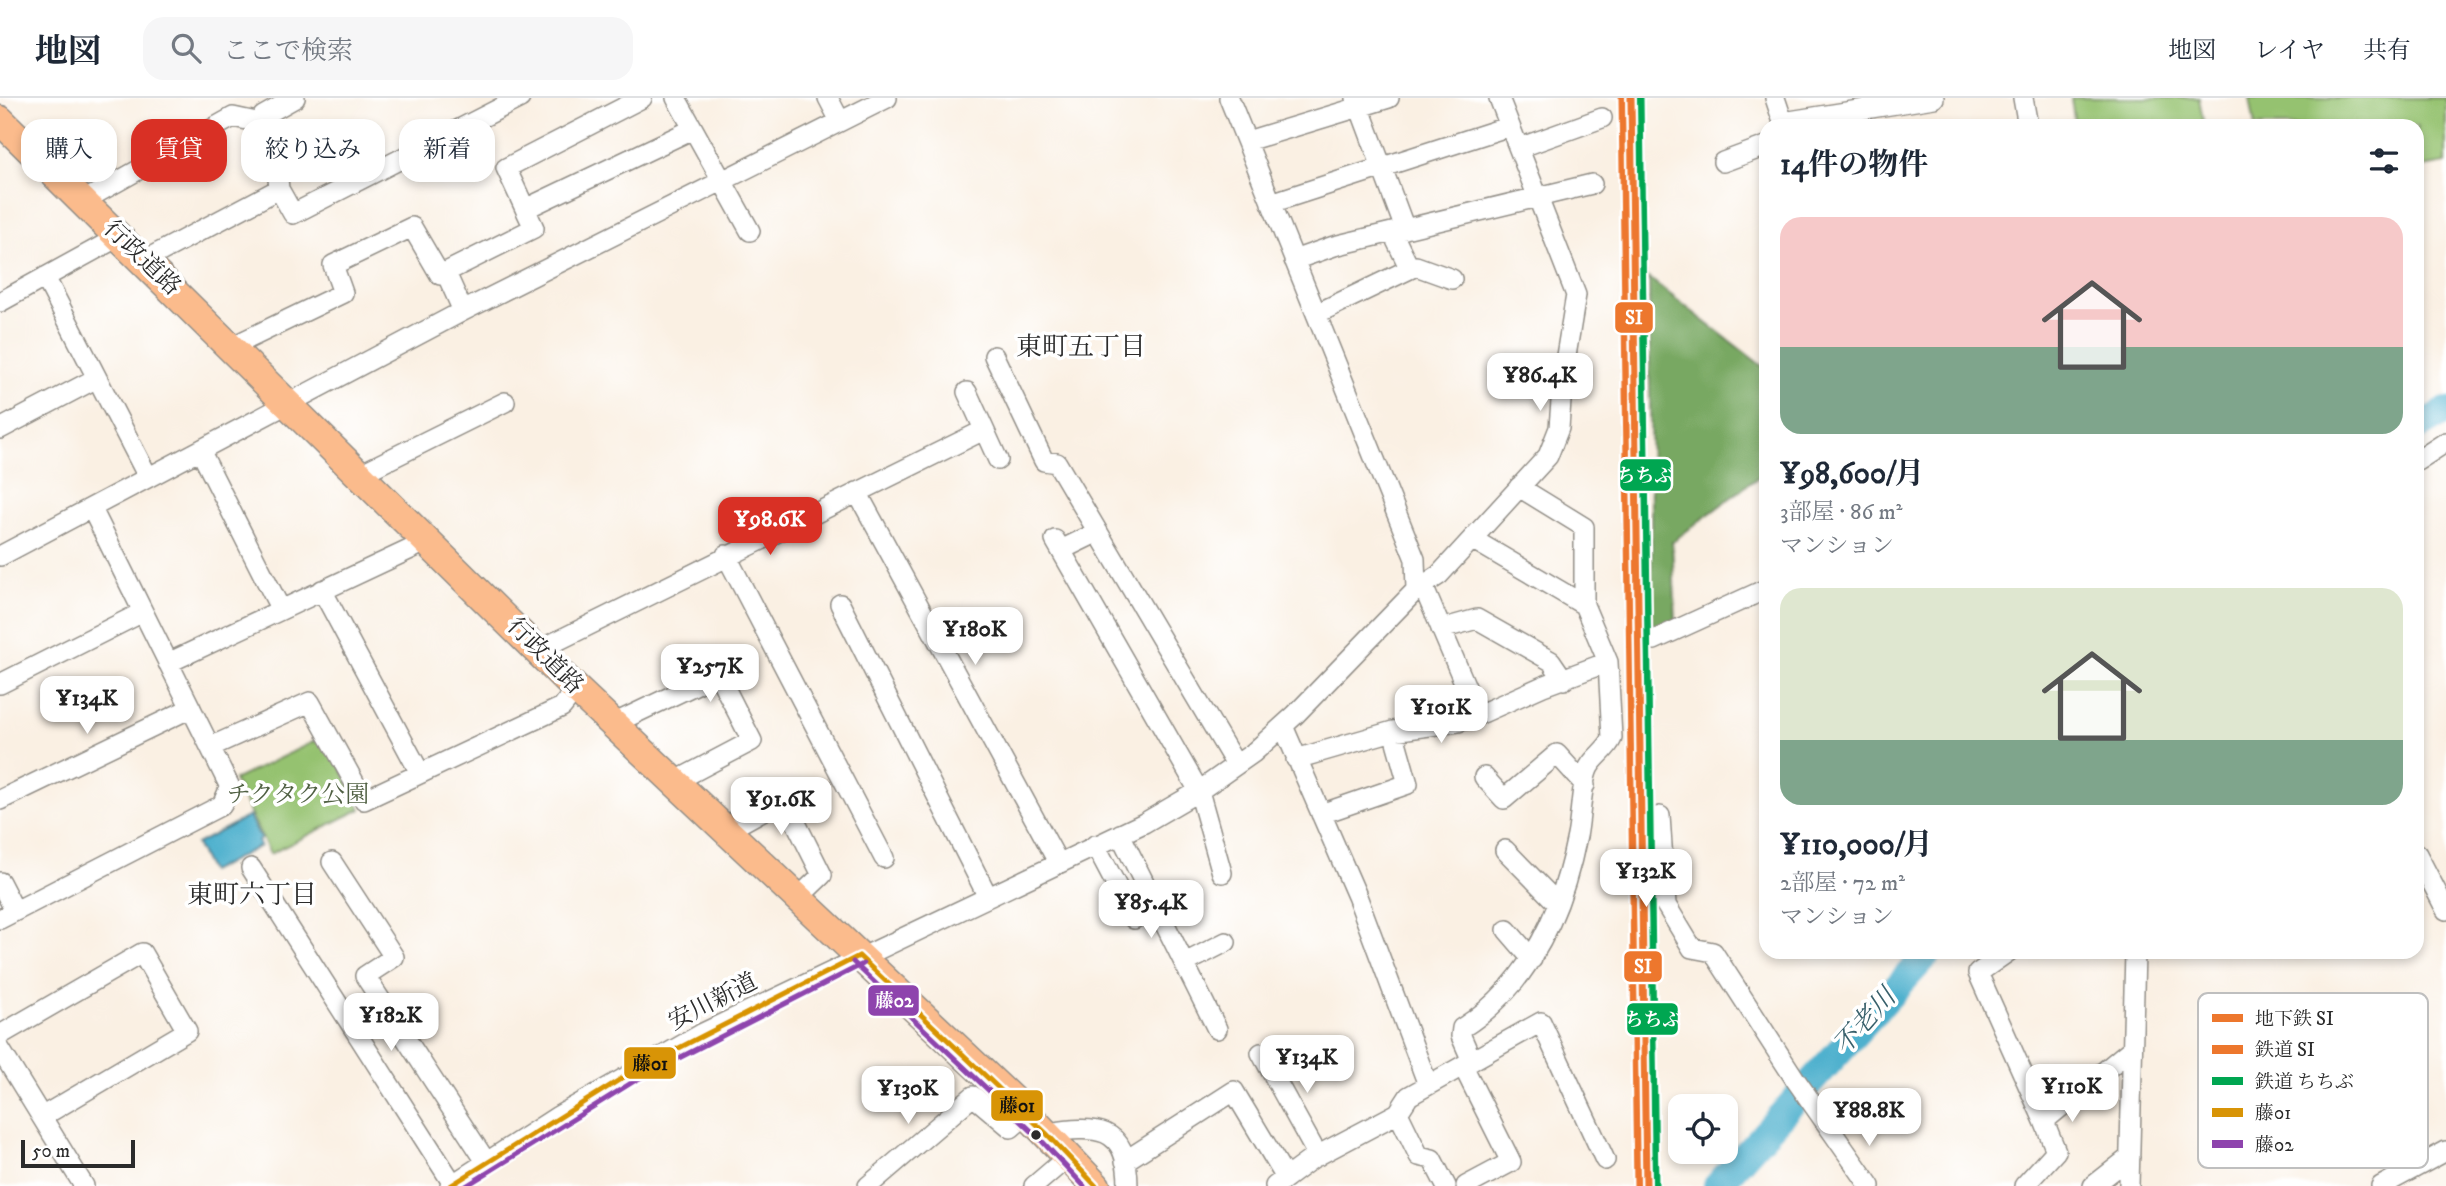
<!DOCTYPE html>
<html lang="ja">
<head>
<meta charset="utf-8">
<style>
  body { margin:0; font-family:"IM FELL DW Pica","Noto Serif JP",serif; background:#f6f6f7; color:#1f2937; height:100vh; display:flex; flex-direction:column; font-size:26px; white-space:nowrap }
  * { box-sizing:border-box; margin:0 }
  p { font-size:23px; color:#747a83 }
  .icon { flex:none; width:38px; height:38px; fill:none; stroke:currentColor; stroke-width:2; stroke-linecap:round; stroke-linejoin:round }
  .map { position:relative; flex:1; overflow:hidden }
  .sheet { position:absolute; left:1759px; top:21px; width:665px; height:840px; display:flex; flex-direction:column; background:#fff; border-radius:21px; box-shadow:0 4px 10px #0003 }
  .sheet>* { flex:none }
  .banner { position:absolute; left:21px; top:21px; width:665px; height:63px; display:flex; gap:14px }
  .buttons { position:absolute; left:1668px; top:996px; display:grid; gap:14px }
  .buttons a { display:grid; place-items:center; width:70px; height:70px; border-radius:14px; background:#fff; box-shadow:0 4px 10px #0003; font-size:35px }
  .scale { position:absolute; left:21px; bottom:18px; width:114px; box-sizing:border-box; padding-left:7px; border:4px solid #2b2b2b; border-top:0; font-size:19px; line-height:24px; white-space:nowrap; color:#2b2b2b; -webkit-text-stroke:5px #fff; paint-order:stroke }
  .price { position:absolute; translate:-50% -60px; padding:0 16px; border-radius:14px; background:#fff; color:#222; font-size:23px; line-height:46px; filter:drop-shadow(0 2px 4px #0008) }
  .price::after { content:''; position:absolute; left:50%; top:42px; width:21px; height:16px; margin-left:-10px; background:inherit; clip-path:polygon(0 0,100% 0,50% 100%) }
  .price.on { background:#d93025; color:#fff }
  ul { padding:0; list-style:none }
  li { display:grid; align-content:center; gap:14px; height:371px; padding:0 21px }
  li span { display:grid; place-items:center; height:217px; border-radius:21px; color:#555 }
  li>.icon { margin-inline-start:auto }
  span .icon { width:126px; height:126px; fill:#fffc; stroke-width:1 }
  li b { font-size:30px }
  h2 { display:flex; justify-content:space-between; align-items:center; height:84px; padding:0 21px; font-size:30px }
  .chip { padding:0 24px; border-radius:21px; background:#fff; box-shadow:0 4px 10px #0003; font-size:24px; line-height:63px }
  .chip.on { background:#d93025; color:#fff }
  header { display:flex; align-items:center; gap:42px; box-sizing:border-box; height:98px; padding:0 35px; background:#fff; border-bottom:2px solid #e0e1e3 }
  header strong { font-size:33px }
  nav { display:flex; gap:38px; margin-inline-start:auto; font-size:24px }
  .search { width:490px; height:63px; background:#f6f6f7; display:flex; align-items:center; gap:18px; box-sizing:border-box; padding:0 24px; border-radius:21px; color:#747a83; font-size:26px }
  .map>svg:first-child { display:block }
</style>
</head>
<body>
<header>
<strong>地図</strong>
<div class="search"><svg class="icon" aria-label="search" viewBox="0 0 24 24"><circle cx="10" cy="10" r="6"/><path d="M15 15l6 6"/></svg>ここで検索</div>
<nav><a>地図</a><a>レイヤ</a><a>共有</a></nav>
</header>
<div class="map">
<svg width="2446" height="1088" viewBox="0 0 2446 1088">
  <rect width="100%" height="100%" fill="#fff"/>
  <filter id="ink" filterUnits="userSpaceOnUse"><feTurbulence type="fractalNoise" baseFrequency=".0143" numOctaves="2"/><feDisplacementMap in="SourceGraphic" scale="14" xChannelSelector="R" yChannelSelector="G"/><feConvolveMatrix kernelMatrix="1 2 1 2 8 2 1 2 1" color-interpolation-filters="sRGB"/></filter>
  <filter id="wash" filterUnits="userSpaceOnUse"><feTurbulence type="fractalNoise" baseFrequency=".00686" numOctaves="4" result="noise"/><feDisplacementMap in="SourceGraphic" scale="28" xChannelSelector="R" yChannelSelector="G"/><feGaussianBlur stdDeviation="1.57" result="paint"/><feColorMatrix in="noise" values="0 0 0 0 0 0 0 0 0 0 0 0 0 0 0 0 0 1.4 0 .05"/><feComposite in="paint" operator="in"/></filter>
  <g filter="url(#wash)">
    <rect width="100%" height="100%" fill="#faf0e3"/>
    <path fill="#95c270" stroke="#60764e" stroke-width="2" d="M 2071,0 L 2199,0 L 2204,28 L 2075,28 Z
      M 2250,0 L 2446,0 L 2446,65 L 2417,70 L 2417,28 L 2255,28 Z
      M 325,638 L 361,711 L 270,756 L 234,682 Z"/>
    <path fill="#78a862" stroke="#526a46" stroke-width="2" d="M 1649,180 L 1766,271 L 1766,373 L 1672,444 L 1676,522 L 1652,532 Z"/>
    <path fill="#4fb1ce" stroke="#3d6e7c" stroke-width="2" d="M 249,718 L 261,741 L 258,743 L 260,748 L 210,774 L 196,746 Z"/>
    <g fill="none" stroke-linecap="round" stroke-linejoin="round">
      <path stroke="#4fb1ce" stroke-width="28" d="M 2417,330 L 2446,313
        M 1717,1088 L 1929,854"/>
    </g>
  </g>
  <g filter="url(#ink)">
    <g fill="none" stroke-linecap="round" stroke-linejoin="round">
      <g stroke="#928e87" stroke-width="22">
        <path id="minor" d="M 676,0 L 750,133
          M 828,0 L 840,23
          M 1356,0 L 1405,131
          M 1775,0 L 1783,24 L 1782,28
          M 2023,0 L 2028,28
          M 1783,24 L 1934,0
          M 1247,43 L 1389,0
          M 1519,50 L 1602,20
          M 1723,64 L 1766,48
          M 279,91 L 293,116 L 520,0
          M 83,103 L 233,19 L 261,25
          M 1271,105 L 1510,28
          M 525,111 L 693,31
          M 1392,134 L 1410,171
          M 145,162 L 279,91 L 277,70 L 261,25 L 263,18 L 295,0
          M 1294,162 L 1334,148 L 1592,86
          M 446,175 L 463,213
          M 45,179 L 148,379
          M 0,204 L 120,138
          M 1316,216 L 1416,168 L 1452,181
          M 231,249 L 343,195 L 333,167 L 412,129 L 440,177 L 534,130 L 506,70 L 642,0
          M 994,258 L 1044,363 L 1057,365 L 1236,667
          M 967,294 L 998,362
          M 0,331 L 97,280
          M 200,352 L 281,512
          M 2417,363 L 2446,344
          M 360,376 L 505,304
          M 1519,389 L 1584,429 L 1584,507 L 1608,564
          M 857,394 L 1058,764
          M 1472,441 L 1584,507
          M 1055,442 L 1199,693 L 1222,775
          M 1061,452 L 1098,434
          M 726,457 L 884,760
          M 0,458 L 463,213 L 887,0
          M 1423,488 L 1478,617 L 1543,588 L 1608,564 L 1612,640 C 1607,652 1595,658 1589,669 C 1581,684 1581,720 1577,738 C 1562,814 1529,888 1462,930 L 1461,938 L 1472,963
          M 322,492 L 420,675
          M 1416,492 L 1439,477 L 1548,358 L 1559,330 L 1563,276 L 1576,197 L 1499,0
          M 840,506 L 988,799
          M 1441,531 L 1477,521 L 1551,563 L 1564,582
          M 1654,542 L 1766,491
          M 539,552 L 984,332
          M 168,565 L 428,443
          M 0,586 L 143,514
          M 613,626 L 718,576 L 752,643 L 674,684
          M 1283,628 L 1357,798 L 1428,987
          M 1393,633 L 1458,624 L 1478,617
          M 210,649 L 310,604 L 364,702 L 562,609 L 576,591
          M 1296,661 L 1393,633 L 1408,686 L 1321,716
          M 1484,679 L 1504,701 L 1557,656 L 1585,687
          M 0,702 L 191,610
          M 1660,718 L 1666,807 L 1692,850 L 1713,854 L 1795,981 L 1870,1088
          M 726,733 L 784,701 L 822,777 L 797,801
          M 1120,736 L 1217,931
          M 1095,747 L 1134,821
          M 1505,752 L 1557,805
          M 2417,756 L 2446,812
          M 332,764 L 394,859 L 365,878 L 487,1065
          M 251,770 L 453,1086
          M 0,784 L 15,813
          M 0,821 L 222,707 L 230,689 L 92,411
          M 1507,832 L 1532,861
          M 2008,854 L 1978,875 L 2044,1023
          M 1185,865 L 1226,844
          M 0,937 L 142,855 L 187,933 L 43,1018
          M 0,951 L 84,1088
          M 1261,955 L 1318,1058
          M 1463,968 L 1511,1064 L 1466,1088
          M 1398,1015 L 1419,1058 L 1432,1061 L 1446,1088
          M 1046,1035 C 1095,1028 1128,1025 1128,1088
          M 1125,1063 L 1234,993 L 1286,1080
          M 450,1088 L 558,1018 L 703,935 L 1144,725 L 1199,693 L 1253,655 L 1295,617 L 1416,492 L 1415,461 L 1229,0
          M 868,1088 L 973,998 L 1011,1030 L 1027,1016
          M 1034,1088 L 1069,1058
          M 1275,1088 L 1313,1060 L 1398,1015 L 1409,998 L 1541,924 L 1605,1062
          M 2024,1088 L 2056,1053 L 2044,1023 L 2130,952
          M 2093,1088 L 2130,1059
          M 2129,1088 L 2135,854
          M 2381,1088 L 2446,1053"/>
      </g>
      <g stroke="#928e87" stroke-width="31">
        <path id="highway" d="M 0,22 L 576,591 L 1027,1016 L 1096,1088"/>
      </g>
      <use href="#minor" stroke="#fff" stroke-width="19"/>
      <use href="#highway" stroke="#fbbb8c" stroke-width="28"/>
      <g stroke="#fff" stroke-width="10">
        <path id="bus-1" d="M 859,858 L 1046,1035 L 1096,1088
          M 450,1088 L 632,974 L 859,858"/>
      </g>
      <g stroke="#fff" stroke-width="10">
        <path id="bus-2" d="M 853,864 L 1040,1041 L 1084,1088
          M 466,1088 L 636,982 L 863,866"/>
      </g>
      <use href="#bus-1" stroke="#d89406" stroke-width="5"/>
      <use href="#bus-2" stroke="#8e44ad" stroke-width="5"/>
      <g stroke="#fff" stroke-width="12">
        <path id="rail-1" d="M 1622,0 L 1637,1088"/>
      </g>
      <g stroke="#fff" stroke-width="12">
        <path id="rail-2" d="M 1640,0 L 1655,1088"/>
      </g>
      <use href="#rail-1" stroke="#ed772d" stroke-width="7"/>
      <use href="#rail-2" stroke="#00a651" stroke-width="7"/>
      <g stroke="#fff" stroke-width="12">
        <path id="metro-1" d="M 1631,0 L 1646,1088"/>
      </g>
      <use href="#metro-1" stroke="#ed772d" stroke-width="7"/>
    </g>
  </g>
  <circle fill="#2b2b2b" stroke="#fff" stroke-width="2.5" cx="1036" cy="1037" r="6"/>
  <g text-anchor="middle" dominant-baseline="central" stroke-width="7" stroke-linejoin="round" paint-order="stroke">
    <g font-size="24" fill="#2b2b2b" stroke="#fff">
      <text transform="translate(142 160) rotate(44)">行政道路</text>
      <text transform="translate(545 558) rotate(45)">行政道路</text>
      <text transform="translate(713 904) rotate(-27)">安川新道</text>
    </g>
    <g font-size="24" fill="#506043" stroke="#fff">
      <text x="298" y="697">チクタク公園</text>
    </g>
    <g font-size="26" fill="#2b2b2b" stroke="#fff">
      <text x="1081" y="249">東町五丁目</text>
      <text x="252" y="797">東町六丁目</text>
    </g>
    <g font-size="26" font-style="italic" fill="#39616c" stroke="#fff">
      <text transform="translate(1865 924) rotate(-48)">不老川</text>
    </g>
  </g>
  <rect x="2198" y="895" width="230" height="175" rx="10" fill="#fff" stroke="#bfbfbf" stroke-width="2"/>
  <rect x="2212" y="916" width="31" height="8" fill="#ed772d"/>
  <rect x="2212" y="947" width="31" height="9" fill="#ed772d"/>
  <rect x="2212" y="979" width="31" height="8" fill="#00a651"/>
  <rect x="2212" y="1010" width="31" height="9" fill="#d89406"/>
  <rect x="2212" y="1042" width="31" height="8" fill="#8e44ad"/>
  <g font-size="19" fill="#2b2b2b">
    <text x="2255" y="927">地下鉄 SI</text>
    <text x="2255" y="958">鉄道 SI</text>
    <text x="2255" y="990">鉄道 ちちぶ</text>
    <text x="2255" y="1021">藤01</text>
    <text x="2255" y="1053">藤02</text>
  </g>
  <g stroke="#fff" stroke-width="2.5">
    <rect x="1614" y="203" width="40" height="33" rx="7" fill="#ed772d"/>
    <rect x="1619" y="360" width="53" height="34" rx="7" fill="#00a651"/>
    <rect x="1623" y="852" width="40" height="33" rx="7" fill="#ed772d"/>
    <rect x="867" y="886" width="53" height="33" rx="7" fill="#8e44ad"/>
    <rect x="1626" y="904" width="53" height="34" rx="7" fill="#00a651"/>
    <rect x="623" y="948" width="54" height="34" rx="7" fill="#d89406"/>
    <rect x="990" y="991" width="54" height="33" rx="7" fill="#d89406"/>
  </g>
  <g font-size="19" text-anchor="middle" font-weight="bold" fill="#fff">
    <text x="1634" y="226">SI</text>
    <text x="1645" y="384">ちちぶ</text>
    <text x="1643" y="875">SI</text>
    <text x="894" y="909">藤02</text>
    <text x="1653" y="928">ちちぶ</text>
  </g>
  <g font-size="19" text-anchor="middle" font-weight="bold" fill="#111">
    <text x="650" y="972">藤01</text>
    <text x="1017" y="1014">藤01</text>
  </g>
</svg>
<div class="buttons">
<a><svg class="icon" aria-label="locate" viewBox="0 0 24 24"><circle cx="12" cy="12" r="6"/><path d="M12 2v4M12 18v4M2 12h4M18 12h4"/></svg></a>
</div>
<div class="scale">50 m</div>
<b class="price" style="left:1540px;top:315px">¥86.4K</b>
<b class="price on" style="left:770px;top:459px">¥98.6K</b>
<b class="price" style="left:975px;top:569px">¥180K</b>
<b class="price" style="left:710px;top:606px">¥257K</b>
<b class="price" style="left:87px;top:638px">¥134K</b>
<b class="price" style="left:1441px;top:647px">¥101K</b>
<b class="price" style="left:781px;top:739px">¥91.6K</b>
<b class="price" style="left:1646px;top:811px">¥132K</b>
<b class="price" style="left:1151px;top:842px">¥85.4K</b>
<b class="price" style="left:391px;top:955px">¥182K</b>
<b class="price" style="left:1307px;top:997px">¥134K</b>
<b class="price" style="left:2072px;top:1026px">¥110K</b>
<b class="price" style="left:908px;top:1028px">¥130K</b>
<b class="price" style="left:1869px;top:1050px">¥88.8K</b>
<div class="banner">
<a class="chip">購入</a>
<a class="chip on">賃貸</a>
<a class="chip">絞り込み</a>
<a class="chip">新着</a>
</div>
<section class="sheet">
<h2>14件の物件<svg class="icon" aria-label="filters" viewBox="0 0 24 24"><path d="M4 7h16M4 17h16"/><circle cx="9" cy="7" r="2"/><circle cx="15" cy="17" r="2"/></svg></h2>
<ul>
<li><span style="background:linear-gradient(#f6c9c9 60%,#7fa58c 0)"><svg class="icon" aria-label="home" viewBox="0 0 24 24"><path d="M3 11l9-7 9 7M6 9v11h12V9"/></svg></span><div><b>¥98,600/月</b><p>3部屋 · 86 m²</p><p>マンション</p></div></li>
<li><span style="background:linear-gradient(#dfe7d0 70%,#7fa58c 0)"><svg class="icon" aria-label="home" viewBox="0 0 24 24"><path d="M3 11l9-7 9 7M6 9v11h12V9"/></svg></span><div><b>¥110,000/月</b><p>2部屋 · 72 m²</p><p>マンション</p></div></li>
</ul>
</section>
</div>
</body>
</html>
